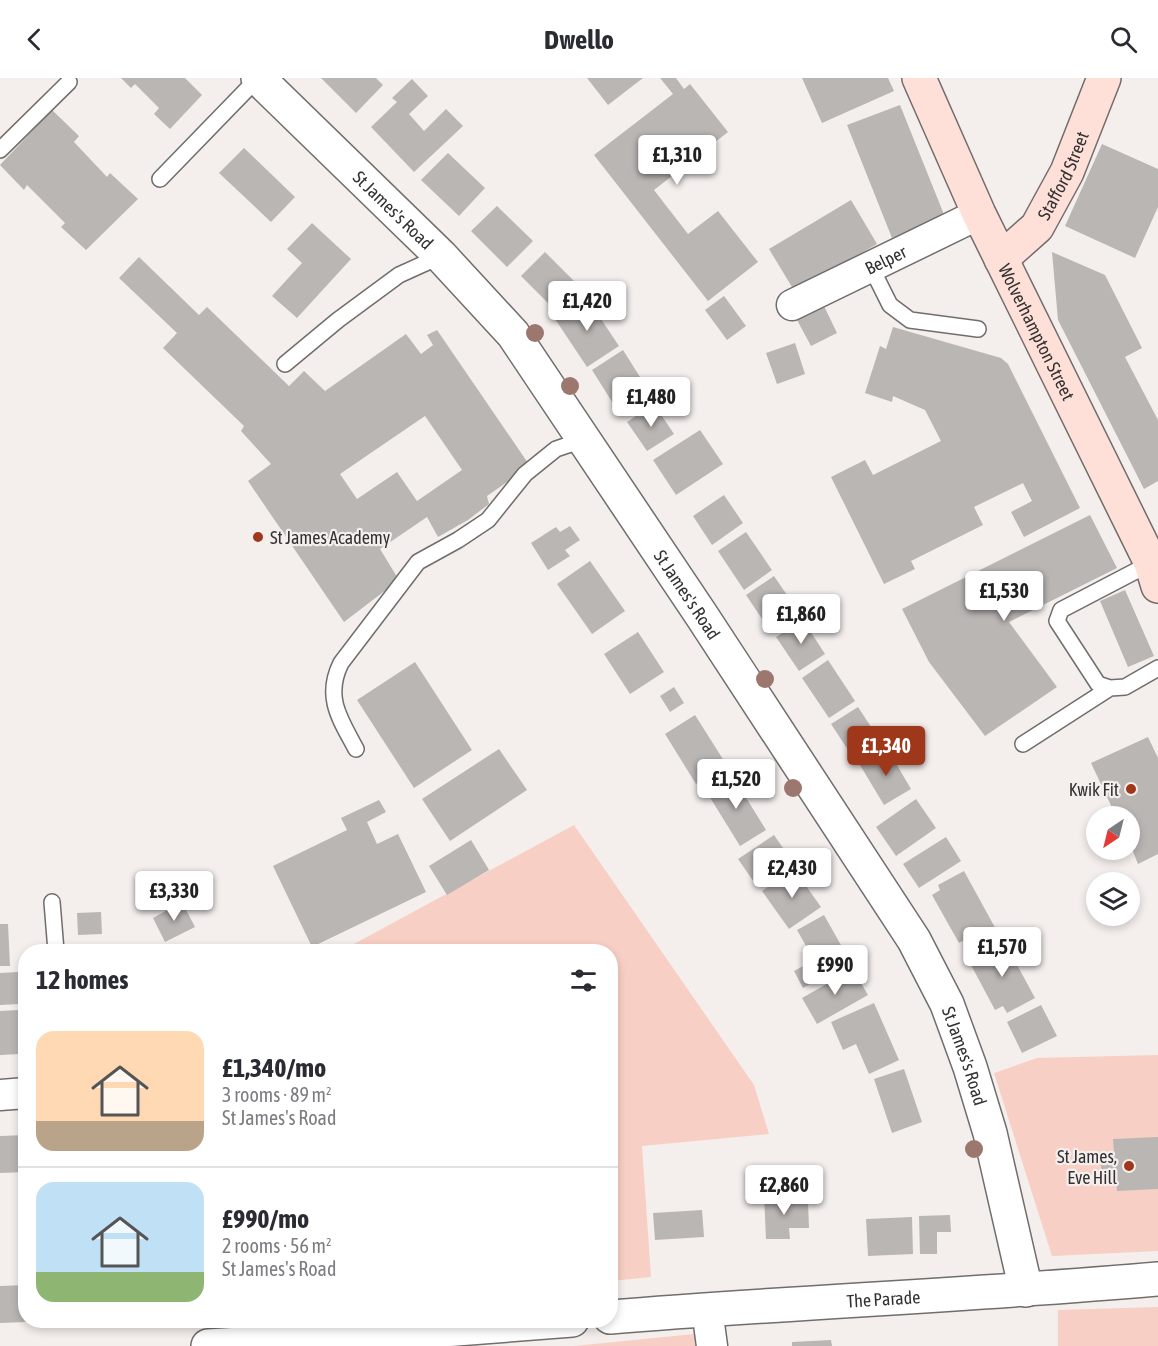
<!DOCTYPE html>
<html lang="en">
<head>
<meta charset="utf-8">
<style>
  body { margin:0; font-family:"Asap Condensed",sans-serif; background:#f7f7f7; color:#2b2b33; height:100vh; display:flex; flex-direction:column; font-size:22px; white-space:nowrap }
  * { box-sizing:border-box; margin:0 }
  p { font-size:20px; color:#7c7c81 }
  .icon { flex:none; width:33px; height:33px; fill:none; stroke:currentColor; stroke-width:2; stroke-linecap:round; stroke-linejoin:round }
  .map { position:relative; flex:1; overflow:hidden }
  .sheet { position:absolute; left:18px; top:866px; width:600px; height:384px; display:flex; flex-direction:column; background:#fff; border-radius:24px; box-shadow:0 3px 9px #0003 }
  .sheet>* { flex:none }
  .needle { width:39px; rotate:215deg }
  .fabs { position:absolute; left:1086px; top:728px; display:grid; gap:12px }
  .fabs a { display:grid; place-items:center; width:54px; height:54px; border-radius:50%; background:#fff; box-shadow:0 3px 9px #0003; font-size:30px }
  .price { position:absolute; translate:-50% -51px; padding:0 14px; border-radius:6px; background:#fff; color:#222; font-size:20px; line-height:39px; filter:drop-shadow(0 2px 3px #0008) }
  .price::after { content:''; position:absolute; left:50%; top:36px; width:18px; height:14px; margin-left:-9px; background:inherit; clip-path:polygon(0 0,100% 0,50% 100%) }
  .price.selected { background:#9f371b; color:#fff }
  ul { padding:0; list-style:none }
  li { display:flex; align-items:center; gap:18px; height:150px; padding:0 18px }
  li+li { border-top:2px solid #e1e1e2 }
  li span { display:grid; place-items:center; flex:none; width:168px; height:120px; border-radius:18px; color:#555 }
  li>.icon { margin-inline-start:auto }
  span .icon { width:72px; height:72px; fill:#fffc; stroke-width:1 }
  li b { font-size:26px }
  h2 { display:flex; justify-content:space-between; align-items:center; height:72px; padding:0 18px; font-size:26px }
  header { display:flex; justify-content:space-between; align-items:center; height:78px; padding:0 18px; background:#fff; font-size:27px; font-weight:700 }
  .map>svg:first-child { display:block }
</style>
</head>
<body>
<header><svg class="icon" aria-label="back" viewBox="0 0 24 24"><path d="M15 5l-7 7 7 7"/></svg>Dwello<svg class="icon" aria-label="search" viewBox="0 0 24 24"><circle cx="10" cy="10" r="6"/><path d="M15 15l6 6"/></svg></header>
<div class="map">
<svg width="1158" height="1268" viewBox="0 0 1158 1268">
  <rect width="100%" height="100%" fill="#f4efed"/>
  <path fill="#f8cfc4" d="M 574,747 L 754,1007 L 769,1056 L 642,1068 L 651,1199 L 611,1203 L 610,873 L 341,873 Z
    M 1158,977 L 1158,1173 L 1052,1178 L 994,995 L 1037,980 Z
    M 1158,1229 L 1158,1268 L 1058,1268 L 1058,1232 Z
    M 694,1256 L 695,1268 L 574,1268 Z"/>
  <path fill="#bab6b4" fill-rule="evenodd" d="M 121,0 L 185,0 L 202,17 L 170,51 L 154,36 L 159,30 L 135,6 L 131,10 Z
    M 321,0 L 376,0 L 383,7 L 356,35 Z
    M 587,0 L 643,0 L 608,27 Z
    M 660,0 L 676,0 L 684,11 L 690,6 L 728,54 L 654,112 L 688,156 L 718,133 L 758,184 L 708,223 L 594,77 L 673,16 Z
    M 802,0 L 888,0 L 894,13 L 822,45 Z
    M 412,1 L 428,18 L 409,36 L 424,53 L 446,31 L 463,48 L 414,94 L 371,49 L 397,24 L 392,20 Z
    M 900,27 L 945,139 L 892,160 L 847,47 Z
    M 52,32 L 79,58 L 74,64 L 107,99 L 110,95 L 138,121 L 86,172 L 61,149 L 65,145 L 27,107 L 24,112 L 0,87 Z
    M 1102,66 L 1158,91 L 1158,129 L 1135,180 L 1065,148 Z
    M 244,70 L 295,119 L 271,144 L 219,95 Z
    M 448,75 L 485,110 L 459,138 L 421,102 Z
    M 851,122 L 877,166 L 795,214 L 769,171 Z
    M 497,128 L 533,163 L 507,189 L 471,153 Z
    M 312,145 L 351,181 L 297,240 L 272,218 L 302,185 L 287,171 Z
    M 545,174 L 582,211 L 558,235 L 521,198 Z
    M 1052,174 L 1105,197 L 1142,270 L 1125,279 L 1158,342 L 1158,403 L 1144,411 L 1058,242 Z
    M 139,179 L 199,237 L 207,229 L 289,308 L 304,293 L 325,313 L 406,256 L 421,276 L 433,267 L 427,257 L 437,252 L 530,388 L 487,418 L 489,426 L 468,442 L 438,459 L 427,439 L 380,471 L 399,502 L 344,544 L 248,403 L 271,386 L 241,353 L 244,348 L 163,270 L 177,255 L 119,200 ZM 425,338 L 462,392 L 417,423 L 397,394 L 357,421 L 340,396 Z
    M 724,218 L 746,248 L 727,262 L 705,232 Z
    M 587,220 L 619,268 L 587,289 L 555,241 Z
    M 823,226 L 837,255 L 811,268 L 796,240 Z
    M 893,249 L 1001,280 L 1008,286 L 1080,430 L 1024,459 L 1011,434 L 1032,423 L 1023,405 L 974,429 L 983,447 L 911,483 L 915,491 L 884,506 L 831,399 L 865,382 L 873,397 L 941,363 L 925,332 L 893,318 L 892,324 L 865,315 L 880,268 L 886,271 Z
    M 795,265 L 805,296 L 777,306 L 766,275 Z
    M 623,272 L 652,318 L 621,338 L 592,292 Z
    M 654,326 L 674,356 L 647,373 L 627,344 Z
    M 700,352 L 723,386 L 676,417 L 653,382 Z
    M 724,417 L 743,445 L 712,467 L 693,438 Z
    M 1090,437 L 1117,490 L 1009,544 L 1057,609 L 985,658 L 929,584 L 902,531 Z
    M 570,448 L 580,462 L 565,472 L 570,478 L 548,492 L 531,465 L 556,449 L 560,454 Z
    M 746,454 L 772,492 L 744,512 L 718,473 Z
    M 590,483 L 625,533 L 592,556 L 557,506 Z
    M 774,498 L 800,536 L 771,554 L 746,517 Z
    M 1125,512 L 1154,578 L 1128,589 L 1100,523 Z
    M 803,542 L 825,576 L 799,593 L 776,559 Z
    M 638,554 L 664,594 L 630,616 L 604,576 Z
    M 828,582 L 855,623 L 829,640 L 802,600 Z
    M 415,584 L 472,672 L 414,710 L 357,622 Z
    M 674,609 L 684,625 L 670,634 L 660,618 Z
    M 858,629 L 883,667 L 856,684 L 831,646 Z
    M 695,637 L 726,686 L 696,706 L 665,656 Z
    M 1148,659 L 1158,680 L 1158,776 L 1138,786 L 1130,766 L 1130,738 L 1116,738 L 1091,685 Z
    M 887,670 L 911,711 L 884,727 L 860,687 Z
    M 499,671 L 527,712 L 450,763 L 422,721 Z
    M 732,697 L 766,752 L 740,768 L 706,713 Z
    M 916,721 L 936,750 L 896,778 L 876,749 Z
    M 379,722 L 386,734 L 367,744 L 377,766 L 398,756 L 426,814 L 312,869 L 273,788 L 347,752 L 341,740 Z
    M 774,757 L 792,783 L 756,807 L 738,781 Z
    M 946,759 L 961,783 L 919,810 L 903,786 Z
    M 471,762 L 489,792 L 447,817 L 429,788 Z
    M 794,791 L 821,829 L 789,851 L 762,813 Z
    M 964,793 L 998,855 L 973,869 L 968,860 L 959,865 L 932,817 L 940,812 L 938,807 Z
    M 182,824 L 195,849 L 165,864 L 153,840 Z
    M 101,834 L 102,856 L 78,857 L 77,835 Z
    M 824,837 L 850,883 L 803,910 L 794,893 L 814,882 L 797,852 Z
    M 0,846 L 8,846 L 10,888 L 0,888 Z
    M 1003,861 L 1035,920 L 1007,935 L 1003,928 L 995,932 L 971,887 L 982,880 L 979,874 Z
    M 853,891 L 868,917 L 817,946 L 802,920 Z
    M 19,894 L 21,926 L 0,927 L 0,895 Z
    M 874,925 L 899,982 L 869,996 L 856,966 L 843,972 L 831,944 Z
    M 1041,927 L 1057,958 L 1022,975 L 1007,944 Z
    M 18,932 L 20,976 L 0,977 L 0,933 Z
    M 904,991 L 922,1044 L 892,1055 L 874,1001 Z
    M 26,1057 L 26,1094 L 0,1095 L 0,1058 Z
    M 1158,1059 L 1158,1111 L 1117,1113 L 1116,1100 L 1102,1101 L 1100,1076 L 1114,1075 L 1113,1061 Z
    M 793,1116 L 794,1125 L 808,1124 L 809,1150 L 789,1150 L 790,1161 L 766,1161 L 764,1117 Z
    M 702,1132 L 704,1159 L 655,1162 L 653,1135 Z
    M 950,1137 L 951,1154 L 937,1154 L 937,1176 L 920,1176 L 919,1138 Z
    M 912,1139 L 913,1176 L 868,1178 L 866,1141 Z
    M 26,1207 L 26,1244 L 0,1245 L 0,1208 Z
    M 831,1262 L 832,1268 L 792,1268 L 792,1264 Z"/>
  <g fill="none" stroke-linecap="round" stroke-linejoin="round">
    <g stroke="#716d6b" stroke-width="18">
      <path id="service" d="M 0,72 L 69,4
        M 160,101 L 258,0
        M 871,189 L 890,227 L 910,242 L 978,251
        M 285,286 L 338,242 L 399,197 L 441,178
        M 1151,485 L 1061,532 L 1057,543 L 1098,606 L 1110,610 L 1125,609 L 1158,590
        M 1023,666 L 1110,610
        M 356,671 C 340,641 324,619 341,585 L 418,484 L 458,462 L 488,442 L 525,396 L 556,371 L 583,362
        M 52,824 L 56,873"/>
    </g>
    <g stroke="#716d6b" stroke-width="33">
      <g id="minor">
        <path id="s1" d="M 792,227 L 979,136"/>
        <path d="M 0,1017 L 26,1015"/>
        <path d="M 707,1231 L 712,1268"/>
      </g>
    </g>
    <g stroke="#716d6b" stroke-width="36">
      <g id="tertiary">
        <path id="s2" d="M 258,0 L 441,178 L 513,256 L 702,538 L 914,862 L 947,926 L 970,989 L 990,1055 L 1026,1212"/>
        <path id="s3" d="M 610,1239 C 793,1224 976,1217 1158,1201"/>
        <path d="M 208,1268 L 380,1257 L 572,1242"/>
      </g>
    </g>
    <g stroke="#716d6b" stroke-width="36">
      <g id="secondary">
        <path id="s4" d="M 919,0 L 979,136 L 1151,485 L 1158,508"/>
        <path id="s5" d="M 1001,181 L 1037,149 L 1067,94 L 1104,0"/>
      </g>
    </g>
    <use href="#service" stroke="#fff" stroke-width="15"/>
    <use href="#minor" stroke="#fff" stroke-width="30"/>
    <use href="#tertiary" stroke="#fff" stroke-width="33"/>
    <use href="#secondary" stroke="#fee0d9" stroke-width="33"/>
  </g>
  <g fill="#9b776d">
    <circle cx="535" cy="255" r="9"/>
    <circle cx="570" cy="308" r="9"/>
    <circle cx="765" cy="601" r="9"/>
    <circle cx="793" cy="710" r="9"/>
    <circle cx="974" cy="1071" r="9"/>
  </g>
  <g fill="#9f371b" stroke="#f4efed" stroke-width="2">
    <circle cx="258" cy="459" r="6"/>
    <circle cx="1131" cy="711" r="6"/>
    <circle cx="1129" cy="1088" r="6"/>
  </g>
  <g text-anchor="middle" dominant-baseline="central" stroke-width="4.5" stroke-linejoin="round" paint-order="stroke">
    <g font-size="18" fill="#333131" stroke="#f4efed">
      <text stroke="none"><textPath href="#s5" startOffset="106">Stafford Street</textPath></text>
      <text stroke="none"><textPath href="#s2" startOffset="189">St James's Road</textPath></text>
      <text stroke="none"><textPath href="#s1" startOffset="104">Belper</textPath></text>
      <text stroke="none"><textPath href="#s4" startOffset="280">Wolverhampton Street</textPath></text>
      <text stroke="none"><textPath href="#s2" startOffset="675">St James's Road</textPath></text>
      <text stroke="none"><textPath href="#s2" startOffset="1215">St James's Road</textPath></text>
      <text stroke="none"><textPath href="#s3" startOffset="274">The Parade</textPath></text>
    </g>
    <g font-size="18" fill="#333131" stroke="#f4efed" text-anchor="end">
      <text x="270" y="459" text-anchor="start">St James Academy</text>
      <text x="1119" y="711">Kwik Fit</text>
      <text x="1117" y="1078">St James,<tspan x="1117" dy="21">Eve Hill</tspan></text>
    </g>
  </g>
</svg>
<div class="fabs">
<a><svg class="needle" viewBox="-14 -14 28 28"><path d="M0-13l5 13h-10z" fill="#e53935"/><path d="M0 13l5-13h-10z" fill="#7c7c81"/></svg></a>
<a><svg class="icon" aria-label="layers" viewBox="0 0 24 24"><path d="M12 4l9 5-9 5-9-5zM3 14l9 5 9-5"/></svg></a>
</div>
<b class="price" style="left:677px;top:108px">£1,310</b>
<b class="price" style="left:587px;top:254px">£1,420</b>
<b class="price" style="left:651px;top:350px">£1,480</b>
<b class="price" style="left:1004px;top:544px">£1,530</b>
<b class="price" style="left:801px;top:567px">£1,860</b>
<b class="price selected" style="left:886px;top:699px">£1,340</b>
<b class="price" style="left:736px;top:732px">£1,520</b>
<b class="price" style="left:792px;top:821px">£2,430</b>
<b class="price" style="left:174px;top:844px">£3,330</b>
<b class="price" style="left:1002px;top:900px">£1,570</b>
<b class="price" style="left:835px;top:918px">£990</b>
<b class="price" style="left:784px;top:1138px">£2,860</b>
<section class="sheet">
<h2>12 homes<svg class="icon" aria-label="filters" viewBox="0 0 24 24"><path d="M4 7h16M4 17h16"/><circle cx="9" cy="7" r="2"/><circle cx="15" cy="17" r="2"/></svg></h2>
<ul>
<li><span style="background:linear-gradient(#ffd9b3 75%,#b9a48a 0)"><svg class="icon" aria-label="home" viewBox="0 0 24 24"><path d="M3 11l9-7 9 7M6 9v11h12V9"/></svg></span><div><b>£1,340/mo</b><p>3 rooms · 89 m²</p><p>St James's Road</p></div></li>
<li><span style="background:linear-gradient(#bfe0f5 75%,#8fb573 0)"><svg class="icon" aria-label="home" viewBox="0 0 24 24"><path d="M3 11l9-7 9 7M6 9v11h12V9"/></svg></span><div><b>£990/mo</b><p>2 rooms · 56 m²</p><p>St James's Road</p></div></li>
</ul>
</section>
</div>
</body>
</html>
